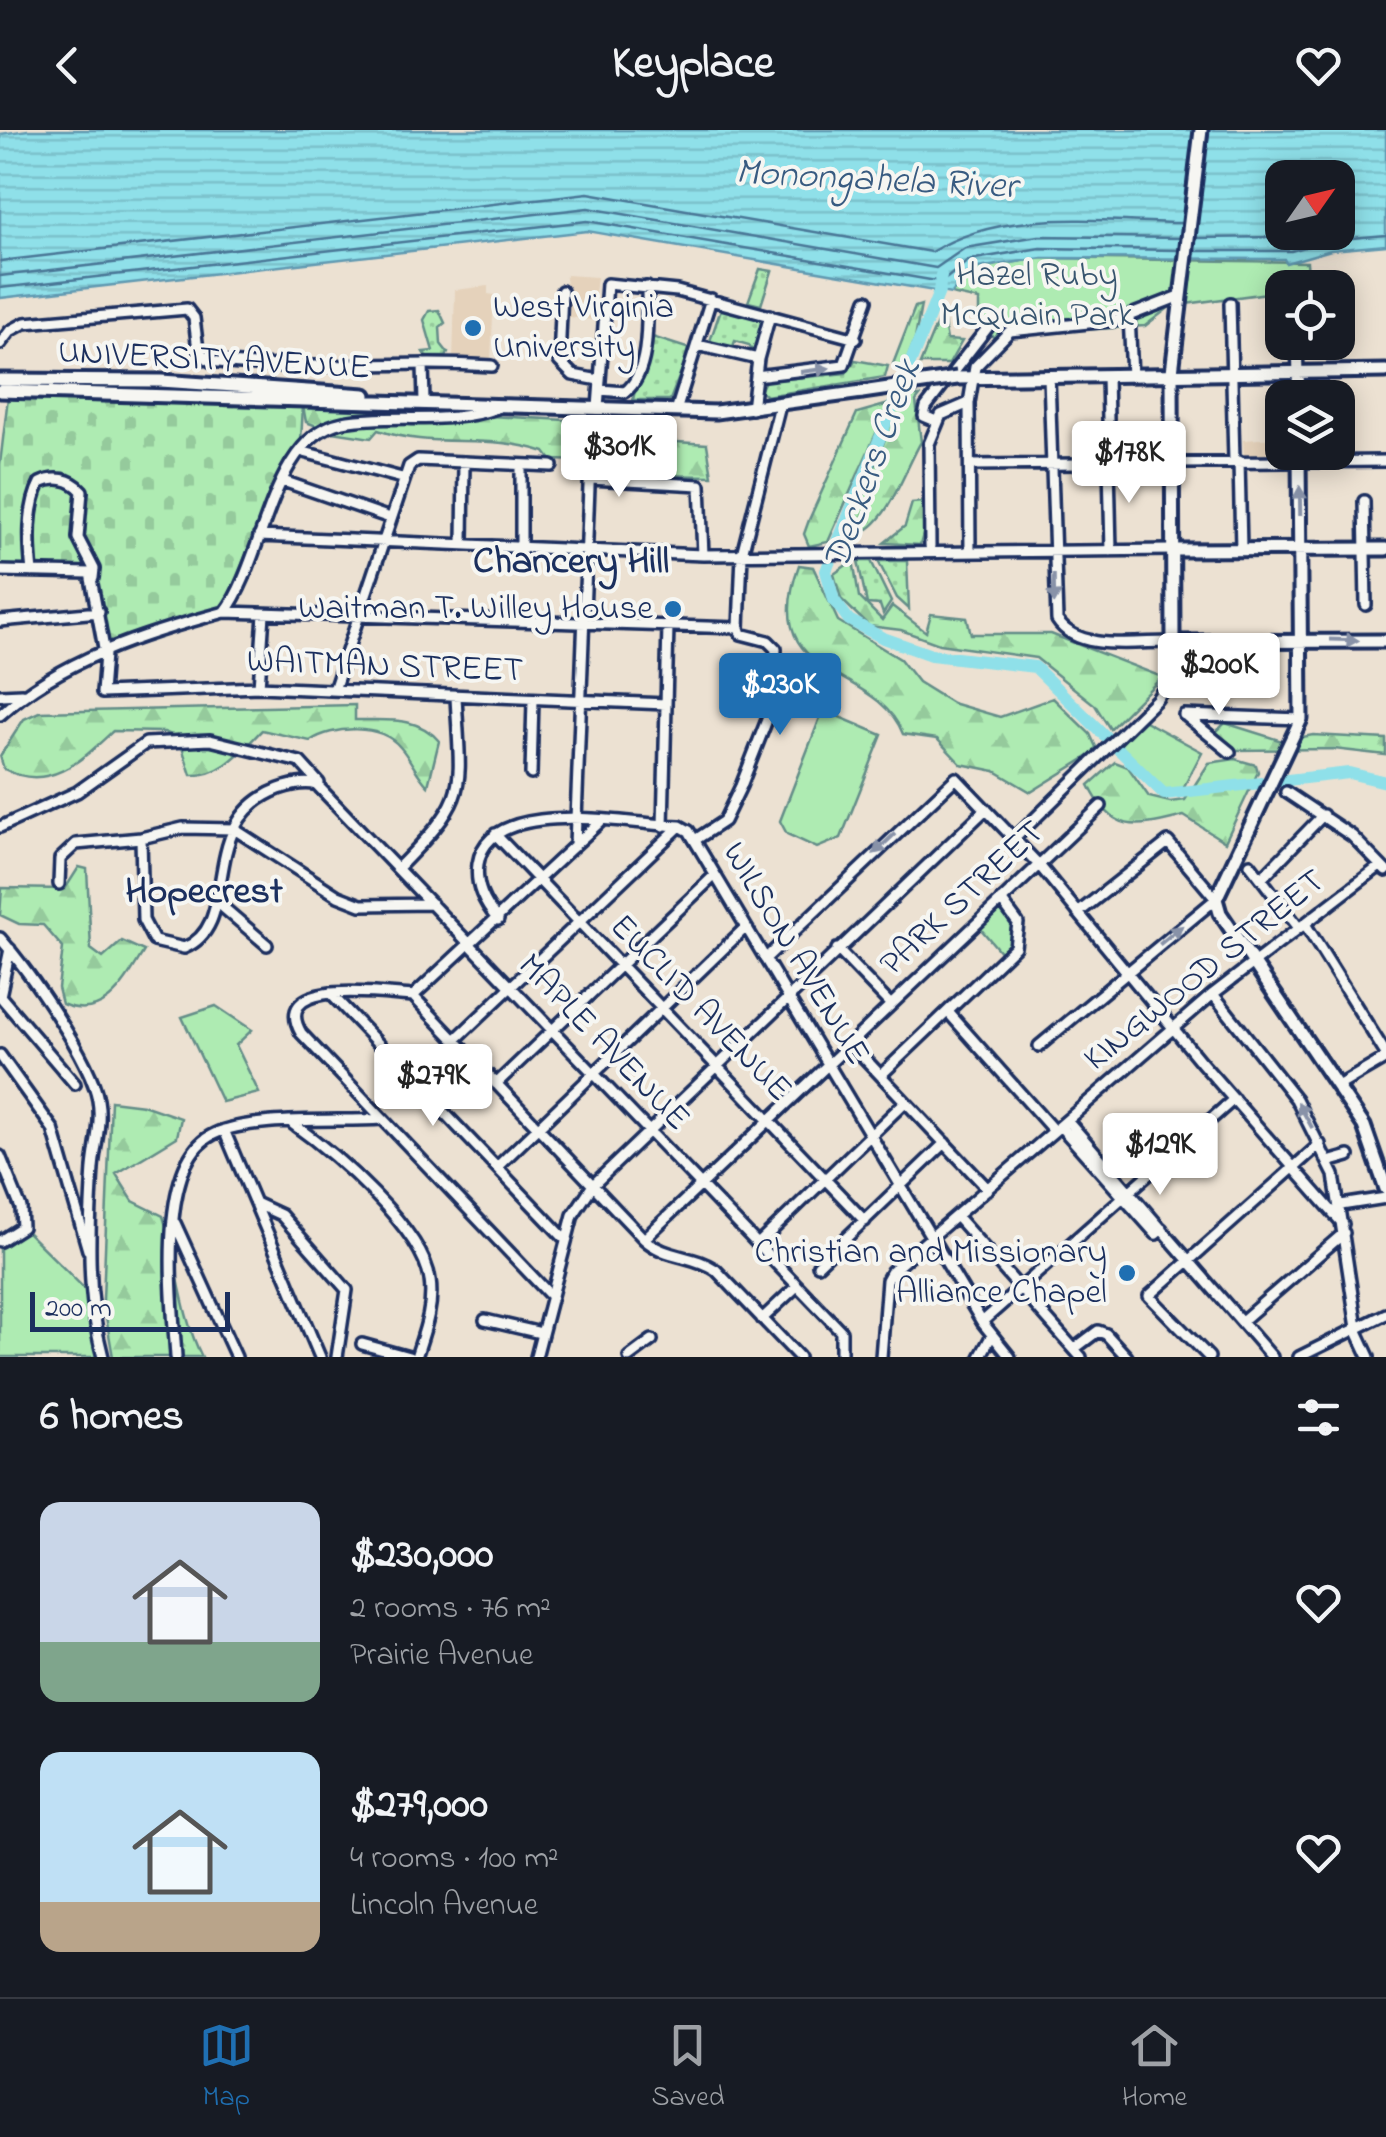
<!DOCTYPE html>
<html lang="en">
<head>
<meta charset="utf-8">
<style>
  body { margin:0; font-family:"Indie Flower",sans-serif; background:#20242c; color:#f1f3f6; height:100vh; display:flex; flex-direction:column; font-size:38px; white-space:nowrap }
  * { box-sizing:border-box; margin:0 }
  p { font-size:32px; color:#9ea1a6 }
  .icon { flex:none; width:55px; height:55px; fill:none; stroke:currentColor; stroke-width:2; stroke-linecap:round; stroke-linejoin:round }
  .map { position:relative; height:1227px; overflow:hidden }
  .side { display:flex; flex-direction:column; background:#171b24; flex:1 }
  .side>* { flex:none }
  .needle { width:65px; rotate:56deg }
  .controls { position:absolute; left:1265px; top:30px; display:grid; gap:20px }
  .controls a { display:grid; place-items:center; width:90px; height:90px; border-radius:20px; background:#171b24; box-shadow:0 5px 25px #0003; font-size:50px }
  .scale { position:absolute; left:30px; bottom:25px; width:200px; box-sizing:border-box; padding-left:10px; border:5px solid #1b2f5e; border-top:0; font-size:28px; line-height:35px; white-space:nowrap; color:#1b2f5e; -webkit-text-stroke:8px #f6f6f2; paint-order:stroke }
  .price { position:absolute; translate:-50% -85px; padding:0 22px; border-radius:10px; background:#fff; color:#222; font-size:32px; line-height:65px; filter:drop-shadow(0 2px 5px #0008) }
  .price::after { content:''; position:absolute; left:50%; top:60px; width:30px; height:22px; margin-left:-15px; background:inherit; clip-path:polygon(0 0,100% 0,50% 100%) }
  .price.on { background:#1f6fb2; color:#fff }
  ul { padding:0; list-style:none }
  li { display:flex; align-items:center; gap:30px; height:250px; padding:0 40px }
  li span { display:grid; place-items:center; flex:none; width:280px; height:200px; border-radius:20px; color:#555 }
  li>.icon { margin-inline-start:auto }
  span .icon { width:120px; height:120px; fill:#fffc; stroke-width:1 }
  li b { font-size:42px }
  h2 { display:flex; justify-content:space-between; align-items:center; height:120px; padding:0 40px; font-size:42px }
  header { display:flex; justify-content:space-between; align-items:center; height:130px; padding:0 40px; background:#171b24; font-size:45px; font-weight:800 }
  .dock { display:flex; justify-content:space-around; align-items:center; height:140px; border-top:2px solid #363941; background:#171b24; font-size:28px; color:#9ea1a6 }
  .dock a { display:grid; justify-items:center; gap:5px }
  .dock .on { color:#1f6fb2 }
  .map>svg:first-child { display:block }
</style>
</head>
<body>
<header><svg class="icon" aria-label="back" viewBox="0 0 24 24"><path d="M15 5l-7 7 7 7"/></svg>Keyplace<svg class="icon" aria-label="heart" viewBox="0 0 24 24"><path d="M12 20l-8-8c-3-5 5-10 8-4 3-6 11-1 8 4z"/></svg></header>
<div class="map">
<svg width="1386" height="1227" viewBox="0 0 1386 1227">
  <defs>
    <pattern id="grass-dots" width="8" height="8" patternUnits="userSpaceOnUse" patternTransform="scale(2.5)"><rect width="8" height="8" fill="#aeebb2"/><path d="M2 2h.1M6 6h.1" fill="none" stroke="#95ca9c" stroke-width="1.8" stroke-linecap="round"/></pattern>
    <pattern id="forest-firs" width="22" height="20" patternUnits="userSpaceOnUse" patternTransform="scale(2.5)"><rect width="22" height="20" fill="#aeebb2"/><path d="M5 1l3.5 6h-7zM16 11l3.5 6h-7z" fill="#95ca9c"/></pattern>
    <pattern id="cemetery-stones" width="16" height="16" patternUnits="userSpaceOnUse" patternTransform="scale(2.5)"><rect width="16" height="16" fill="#aeebb2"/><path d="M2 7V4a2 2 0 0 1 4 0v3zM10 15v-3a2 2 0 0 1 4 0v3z" fill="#95ca9c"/></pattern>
    <pattern id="water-rules" width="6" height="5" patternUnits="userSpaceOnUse" patternTransform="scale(2.5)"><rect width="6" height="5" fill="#8fe0e9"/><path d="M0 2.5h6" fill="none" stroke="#7bc0ca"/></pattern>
  </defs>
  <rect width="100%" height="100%" fill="#ece1d2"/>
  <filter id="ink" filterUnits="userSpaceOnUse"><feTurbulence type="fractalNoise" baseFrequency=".01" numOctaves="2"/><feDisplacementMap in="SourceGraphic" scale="20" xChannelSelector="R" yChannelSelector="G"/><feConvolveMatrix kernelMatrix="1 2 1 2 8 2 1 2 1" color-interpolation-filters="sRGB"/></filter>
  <g filter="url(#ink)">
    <path fill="#e5d2bb" d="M 566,145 L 597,147 L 592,190 L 563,186 Z
      M 488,156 L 488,164 L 494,165 L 491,230 L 453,231 L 455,160 Z
      M 1277,308 L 1278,327 L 1244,329 L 1243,310 Z
      M 1215,518 L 1216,555 L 1195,557 L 1195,548 L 1203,545 L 1200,519 Z"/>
    <path fill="url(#grass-dots)" stroke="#648d88" stroke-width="2.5" d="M 760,139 L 772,141 L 761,175 L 748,172 Z
      M 721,179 L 763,189 L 754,225 L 749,215 L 735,211 L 732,219 L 710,211 Z
      M 439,180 L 445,193 L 440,197 L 441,214 L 448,223 L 446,227 L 426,227 L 423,222 L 433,221 L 424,190 L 429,181 Z
      M 646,205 L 690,219 L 670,270 L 633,270 Z
      M 855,230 L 888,236 L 885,247 L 766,266 L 760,261 L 765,251 L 846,243 Z
      M 858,431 L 871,431 L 891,472 L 883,484 L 880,475 L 867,474 Z
      M 878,431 L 907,431 L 909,479 L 897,468 Z"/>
    <path fill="url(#forest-firs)" stroke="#648d88" stroke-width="2.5" d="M 921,175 L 915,209 L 904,237 L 897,239 L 893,234 L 915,177 Z
      M 942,181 L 947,210 L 962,211 L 949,234 L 920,234 Z
      M 907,266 L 920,266 L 916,271 L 921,312 C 905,338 885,407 849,405 L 899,272 Z
      M 889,274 L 828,412 L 809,416 L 804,404 L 809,390 L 857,283 Z
      M 303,276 L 584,291 L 583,306 L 707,314 L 712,346 L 645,345 L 623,340 L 618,332 L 551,330 L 545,322 C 487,302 433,320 378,300 L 371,308 L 333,302 L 306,292 Z
      M 922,372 L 925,397 L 920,415 L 884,413 L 905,396 L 912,373 Z
      M 848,434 L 854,436 L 859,467 L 882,490 L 892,476 L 926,502 L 931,484 L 967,488 L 971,504 L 1051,504 L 1162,547 L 1110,599 L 1095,575 L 1036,528 L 939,514 L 901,500 L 869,496 L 841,469 L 834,444 Z
      M 799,435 L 813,437 L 838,491 L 900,529 L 918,552 L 952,573 L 1000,587 L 1053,568 L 1090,604 L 1096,617 L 1092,624 L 1031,662 L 995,641 L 961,634 L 937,609 L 903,604 C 875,533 756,553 799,435 Z
      M 355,575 L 355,590 C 387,591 417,585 439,611 L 428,656 C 416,644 411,629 400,617 C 380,593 332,596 310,611 L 262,600 C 241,621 223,646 191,645 L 179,608 L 164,602 L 113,601 C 82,630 49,663 4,639 L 0,626 L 24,589 L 39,582 Z
      M 1225,593 L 1282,611 L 1313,605 L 1386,609 L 1386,625 L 1334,619 L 1234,620 L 1214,604 Z
      M 1235,629 L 1256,635 L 1258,642 L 1225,712 L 1184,686 C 1139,697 1113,706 1089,655 L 1115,632 L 1128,637 L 1149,667 L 1170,672 L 1185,670 L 1209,633 Z
      M 79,737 L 87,739 L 91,819 L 103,828 L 122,811 L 144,821 C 125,852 105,892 62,874 L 58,858 L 63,818 L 43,795 L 19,794 L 0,785 L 2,758 L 65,759 Z
      M 111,971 L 143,975 L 181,988 L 177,1007 L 116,1044 L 133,1071 L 163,1086 C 178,1132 180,1184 202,1227 L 113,1227 L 103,1170 Z"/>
    <path fill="url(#cemetery-stones)" stroke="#648d88" stroke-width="2.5" d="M 8,267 L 303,276 L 301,311 L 274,357 L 225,475 L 111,515 L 106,510 L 96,446 L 87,439 L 0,437 L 0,334 Z"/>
    <path fill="#aeebb2" stroke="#648d88" stroke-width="2.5" d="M 1042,128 L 1307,132 L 1309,157 L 1282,158 L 1282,161 L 1171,176 L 1145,196 L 1019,204 L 1002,212 L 979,198 L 979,170 L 951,164 L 972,139 Z
      M 823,580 L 882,605 L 841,708 L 817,718 L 787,704 L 780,691 Z
      M 1143,590 L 1202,622 L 1180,664 L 1164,664 L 1116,616 Z
      M 1002,777 L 1014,794 L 1013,809 L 1002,824 L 980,798 Z
      M 216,876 L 252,900 L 236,915 L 259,963 L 222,972 L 182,887 Z
      M 22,1097 L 90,1164 L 103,1227 L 0,1227 L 0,1111 Z"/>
    <path fill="url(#water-rules)" stroke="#6199b1" stroke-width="2.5" fill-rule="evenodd" d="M 28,0 L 1386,0 L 1386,115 L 1331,120 L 1286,133 L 1284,129 L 1042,128 L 972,139 L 951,164 L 587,101 L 0,168 L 0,4 ZM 1282,48 L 1338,48 L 1338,102 L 1282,102 Z"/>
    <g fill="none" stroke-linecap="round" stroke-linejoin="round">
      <path stroke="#497696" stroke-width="2.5" d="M 1196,108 L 1291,107 L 1308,102
        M 1195,121 L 1291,121 L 1330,110 L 1386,105
        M 0,131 L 588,63 L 931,122 C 1004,77 1098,92 1182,93
        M 0,146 L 588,78 L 936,138 L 965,118 L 1039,106 L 1180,108
        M 0,158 L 587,91 L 942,152 L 969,130 L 1040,118 L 1178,120"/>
      <path stroke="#8fe0e9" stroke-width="12" d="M 941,145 L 939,162 L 826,441 L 834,470 L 849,490 L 883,508 L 931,525 L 1035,537 L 1164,664 L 1349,643 L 1386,652"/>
      <g stroke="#1b2f5e" stroke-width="16">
        <path id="minor" d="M 1296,158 L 1297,146
          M 562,161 L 559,231 L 573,245 L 599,250
          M 1230,173 L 1234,331
          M 1129,186 L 1132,246
          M 1297,212 L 1298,244
          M 0,214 L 10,201 L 25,193 L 187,179 L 194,188 L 198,220 L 210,231 C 305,243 398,229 492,236
          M 697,215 L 758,229
          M 423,234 L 424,272
          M 756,246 L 844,235 L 867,170
          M 1107,246 L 1111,421
          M 600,260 L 625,262 C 651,243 647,187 647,157
          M 598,278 L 607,154 L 677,161 L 856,209
          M 752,279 L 758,229 L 770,185
          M 676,281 L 711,169
          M 936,291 L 924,286 L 926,277 L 988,197
          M 300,321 L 402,348
          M 1239,331 L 1241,419
          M 970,335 L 1386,331
          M 590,349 L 700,355 L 703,425
          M 283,351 L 390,388
          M 1364,371 L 1366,475
          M 259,406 L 703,425 L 1173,420
          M 463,413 L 464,332
          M 521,416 L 521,335
          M 930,416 L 929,314 L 941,285 L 969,273
          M 970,422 L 969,273 L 975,237 L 1010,201 L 1118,190 L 1180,166
          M 0,441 L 90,443 L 105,524 L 102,563 L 259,557 L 666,574
          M 32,442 C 29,414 27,378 40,353 C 54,346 71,348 82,361 L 78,408 L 94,439 L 93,448
          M 225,482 L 739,498
          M 0,491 L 99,482
          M 739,498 L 742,424 L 780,275
          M 259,557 L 264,484
          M 334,560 L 409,336 L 418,330 L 552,336
          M 0,565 L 22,564
          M 0,585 C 60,530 146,503 225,482 C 264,432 271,306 343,292 C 394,283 448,296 497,278
          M 1184,585 L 1301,589
          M 1186,586 L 1230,622
          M 531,644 L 533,570
          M 1286,662 L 1352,706 L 1386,741
          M 663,696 L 668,496
          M 0,697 L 77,662 L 146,613 L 210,610 L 300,632 L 319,653
          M 495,704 L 865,1091
          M 141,708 L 143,790 L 154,811 L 184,818 C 244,794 194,691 279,659 C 291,655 305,651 317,655 L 841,1201 L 841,1227
          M 1015,708 L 1157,569 C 1171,550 1173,534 1173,512 C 1139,511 1078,523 1057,490 L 1049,246
          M 695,710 L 724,691 L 741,656 L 774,572 L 776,519 L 768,511 L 741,504 L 739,498
          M 575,715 L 600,692
          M 1250,734 L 1299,798
          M 399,737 C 470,665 461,664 456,567
          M 1263,747 L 1323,685
          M 59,754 L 60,729 L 76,714 L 141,708 L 183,698 L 234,699 L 338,766 L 361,775 L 432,774
          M 218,773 L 267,815
          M 498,790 C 484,773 475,756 478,734 C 488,664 631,695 680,696 L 689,701 L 982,1192 L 1010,1227
          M 1305,794 L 1386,924
          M 0,808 C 28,840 91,929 98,970 C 102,992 95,1015 93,1038 C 89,1101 86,1165 103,1227
          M 837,819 L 891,875
          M 765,829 L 956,648 L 1039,735 L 1201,932 L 1343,1094
          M 330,863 L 565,1109
          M 1213,864 L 1296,969 L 1334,1045 L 1357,1198
          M 0,866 L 75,954
          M 0,866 L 10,819
          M 413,866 L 644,1109 C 666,1129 692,1124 716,1140 L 799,1227
          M 948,882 L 1054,1001
          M 455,910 L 680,696
          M 850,913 L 988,1059
          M 1039,916 L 1216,769 L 1168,712 L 1078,783
          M 0,925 L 53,999 L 88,1120
          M 881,945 L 1015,817 L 1018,793 L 1001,770
          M 496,954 L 715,745
          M 1338,956 L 1386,928
          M 1067,990 L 1272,1227
          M 293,994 C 334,1023 423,1099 430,1150 C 434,1177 424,1202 416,1227
          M 1060,996 L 1156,1104 L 1162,1099
          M 224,1000 L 320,1227
          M 0,1026 L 21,1078 L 22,1097 L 0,1111
          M 1328,1032 L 1349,1026
          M 497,1037 L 746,797
          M 255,1073 L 281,1085 L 347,1160 L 337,1227
          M 1341,1075 L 1386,1068
          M 956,1086 L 1081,1227
          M 175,1093 L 236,1227
          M 644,1109 L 1101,676
          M 758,1114 L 905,972
          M 818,1135 L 945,1013
          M 551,1166 L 301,903 C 269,846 386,865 413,866 L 575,715 L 590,331
          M 762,1189 L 797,1156
          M 485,1190 L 541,1203
          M 1242,1191 L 1344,1103
          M 982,1192 L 1234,969
          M 1356,1199 L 1369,1227
          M 362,1214 L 409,1227
          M 1074,1219 L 1098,1201 L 1106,1204 L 1127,1227
          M 176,1227 C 173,1172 155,1031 214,1004 C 252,986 337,992 382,989
          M 536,1227 L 573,1085 L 593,1055 L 986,679
          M 629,1227 L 652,1210
          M 881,1227 L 887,1150 L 892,1141 L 1213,864 L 1380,736
          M 980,1227 L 992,1205
          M 1209,1227 L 1149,1166 L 1320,1014
          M 1299,1227 L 1386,1184"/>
      </g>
      <g stroke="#1b2f5e" stroke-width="19">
        <path id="major" d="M 1201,0 L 1172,242 L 1173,512 L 1386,511
          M 1298,244 L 1299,268
          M 957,248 L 1386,241
          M 0,250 L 161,251 L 365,265
          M 0,261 L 716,282 L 862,262
          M 1299,322 L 1301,589 L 1216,769 L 1220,783 L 1364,996 L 1386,1059
          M 1173,420 L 1386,419"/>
      </g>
      <use href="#minor" stroke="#f6f6f2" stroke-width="9"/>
      <use href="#major" stroke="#f6f6f2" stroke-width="11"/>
      <g stroke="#1b2f5e" stroke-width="19" stroke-linecap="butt">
        <path id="major-bridge" d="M 862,262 L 957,248"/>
      </g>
      <use href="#major-bridge" stroke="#f6f6f2" stroke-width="11"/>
    </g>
    <defs><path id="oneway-solid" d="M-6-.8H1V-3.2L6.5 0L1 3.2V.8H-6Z" transform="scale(2.5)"/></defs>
    <g fill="#8892a8">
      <use href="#oneway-solid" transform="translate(815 240) rotate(-8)"/>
      <use href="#oneway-solid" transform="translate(1300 371) rotate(-91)"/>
      <use href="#oneway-solid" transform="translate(1054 459) rotate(89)"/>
      <use href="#oneway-solid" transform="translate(1344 510) rotate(2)"/>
      <use href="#oneway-solid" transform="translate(884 714) rotate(137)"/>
      <use href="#oneway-solid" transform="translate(1171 805) rotate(-39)"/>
      <use href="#oneway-solid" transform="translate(1305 985) rotate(-119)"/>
    </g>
  </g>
  <g fill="#1f6fb2" stroke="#f6f6f2" stroke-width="4">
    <circle cx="473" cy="198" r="10"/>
    <circle cx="673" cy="479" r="10"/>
    <circle cx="1127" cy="1143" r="10"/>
  </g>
  <g text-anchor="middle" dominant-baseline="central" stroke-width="8" stroke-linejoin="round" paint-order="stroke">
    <g font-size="35" fill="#38556f" stroke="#f6f6f2">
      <text x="1037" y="146">Hazel Ruby<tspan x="1037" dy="40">McQuain Park</tspan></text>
    </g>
    <g font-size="35" fill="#1b2f5e" stroke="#f6f6f2" text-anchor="end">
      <text x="493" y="178" text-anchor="start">West Virginia<tspan x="493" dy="40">University</tspan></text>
      <text x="653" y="479">Waitman T. Willey House</text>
      <text x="1107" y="1123">Christian and Missionary<tspan x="1107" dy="40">Alliance Chapel</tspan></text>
    </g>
    <g font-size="35" fill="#1b2f5e" stroke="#f6f6f2">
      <text transform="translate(214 231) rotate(3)">UNIVERSITY AVENUE</text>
      <text transform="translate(385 537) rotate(2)">WAITMAN STREET</text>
      <text transform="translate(963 769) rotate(-43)">PARK STREET</text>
      <text transform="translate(795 824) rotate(59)">WILSON AVENUE</text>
      <text transform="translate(1205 841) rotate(-39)">KINGWOOD STREET</text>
      <text transform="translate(700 879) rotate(46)">EUCLID AVENUE</text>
      <text transform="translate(603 913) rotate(46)">MAPLE AVENUE</text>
    </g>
    <g font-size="38" font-style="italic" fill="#385b81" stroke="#f6f6f2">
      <text transform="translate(876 51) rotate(3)">Monongahela River</text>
      <text transform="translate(874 335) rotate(-70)">Deckers Creek</text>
    </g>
    <g font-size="38" font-weight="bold" fill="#1b2f5e" stroke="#f6f6f2">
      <text x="571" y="433">Chancery Hill</text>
      <text x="204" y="763">Hopecrest</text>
    </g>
  </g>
</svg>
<div class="controls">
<a><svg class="needle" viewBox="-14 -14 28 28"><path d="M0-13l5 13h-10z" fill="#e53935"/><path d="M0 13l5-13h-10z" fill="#9ea1a6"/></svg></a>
<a><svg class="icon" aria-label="locate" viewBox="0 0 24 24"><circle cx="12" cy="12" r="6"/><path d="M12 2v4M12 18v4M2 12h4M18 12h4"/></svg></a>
<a><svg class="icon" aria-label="layers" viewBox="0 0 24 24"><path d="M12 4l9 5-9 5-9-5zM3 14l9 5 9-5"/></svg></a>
</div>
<div class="scale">200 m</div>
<b class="price" style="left:619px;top:370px">$301K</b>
<b class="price" style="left:1129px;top:376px">$178K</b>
<b class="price" style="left:1219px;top:588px">$200K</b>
<b class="price on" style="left:780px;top:608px">$230K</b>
<b class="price" style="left:433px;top:999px">$279K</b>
<b class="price" style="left:1160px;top:1068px">$129K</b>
</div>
<section class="side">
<h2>6 homes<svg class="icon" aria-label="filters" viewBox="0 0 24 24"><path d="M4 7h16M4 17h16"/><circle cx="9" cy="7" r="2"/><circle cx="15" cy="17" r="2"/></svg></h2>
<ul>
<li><span style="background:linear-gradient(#c9d6e8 70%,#7fa58c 0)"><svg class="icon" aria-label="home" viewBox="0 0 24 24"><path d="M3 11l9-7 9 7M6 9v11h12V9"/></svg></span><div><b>$230,000</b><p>2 rooms · 76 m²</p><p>Prairie Avenue</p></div><svg class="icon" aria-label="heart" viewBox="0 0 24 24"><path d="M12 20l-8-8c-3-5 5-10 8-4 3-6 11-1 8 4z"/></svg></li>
<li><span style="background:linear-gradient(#bfe0f5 75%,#b9a48a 0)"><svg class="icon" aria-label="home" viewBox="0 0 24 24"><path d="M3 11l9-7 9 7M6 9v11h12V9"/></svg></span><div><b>$279,000</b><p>4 rooms · 100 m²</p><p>Lincoln Avenue</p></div><svg class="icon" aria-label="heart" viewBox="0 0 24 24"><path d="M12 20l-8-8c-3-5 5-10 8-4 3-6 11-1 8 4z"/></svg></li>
</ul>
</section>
<nav class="dock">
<a class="on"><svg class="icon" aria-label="map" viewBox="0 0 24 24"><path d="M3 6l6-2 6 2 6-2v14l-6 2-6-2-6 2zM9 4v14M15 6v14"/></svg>Map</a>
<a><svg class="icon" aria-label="saved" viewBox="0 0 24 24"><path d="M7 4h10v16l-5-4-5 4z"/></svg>Saved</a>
<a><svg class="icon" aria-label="home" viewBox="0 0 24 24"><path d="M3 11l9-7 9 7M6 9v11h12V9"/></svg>Home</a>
</nav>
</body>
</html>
